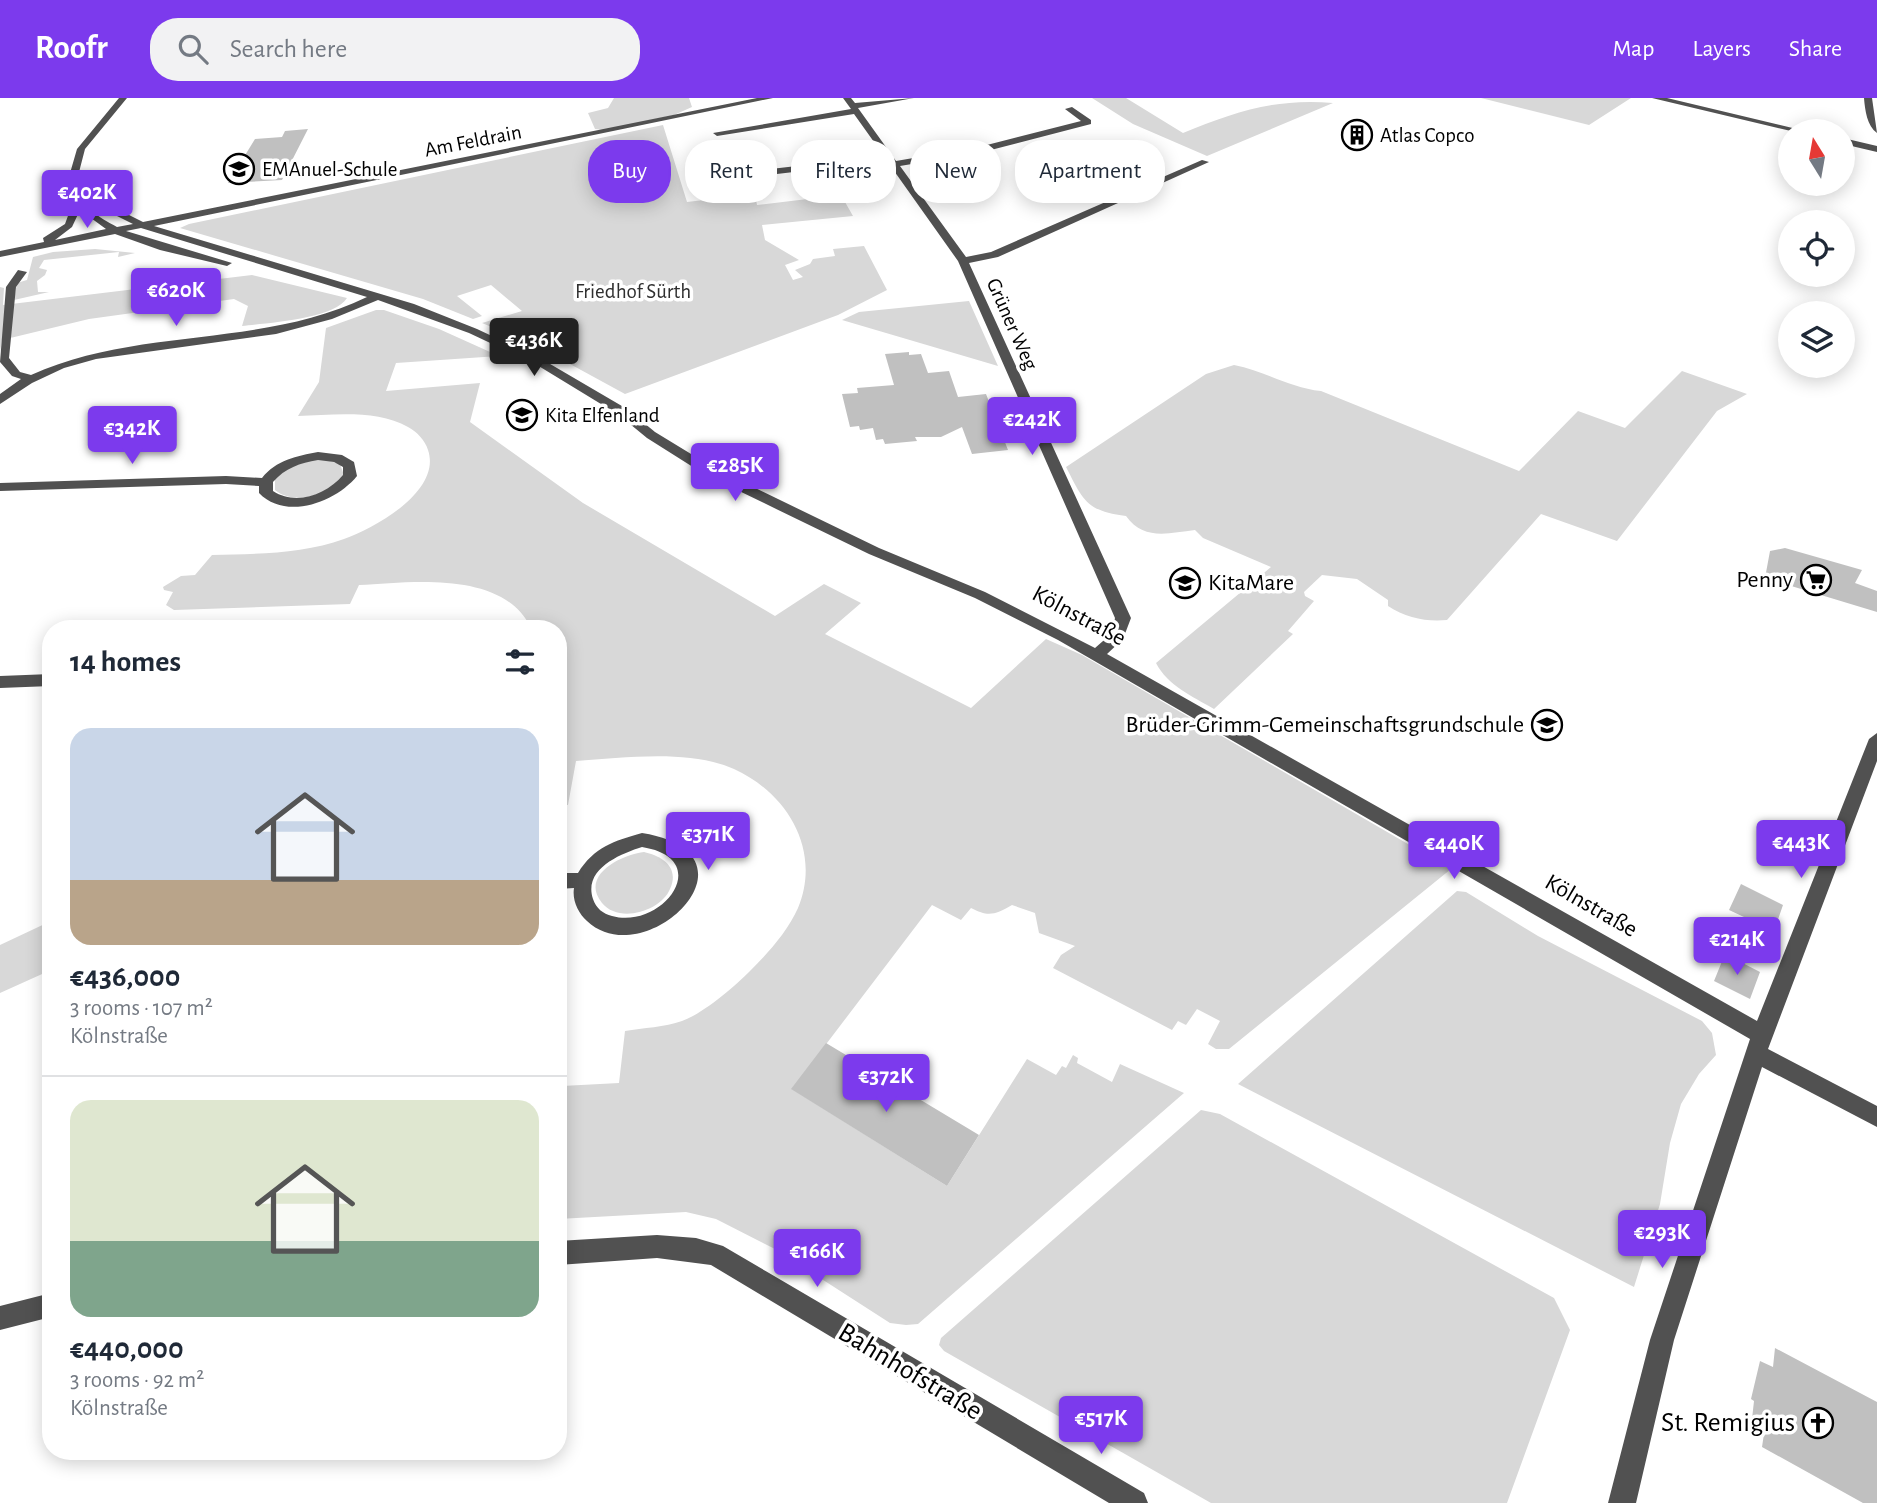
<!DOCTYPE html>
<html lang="en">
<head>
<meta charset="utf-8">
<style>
  body { margin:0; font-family:"Alegreya Sans",sans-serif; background:#f2f2f3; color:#1f2937; height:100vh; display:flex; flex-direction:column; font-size:26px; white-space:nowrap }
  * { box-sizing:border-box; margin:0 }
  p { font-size:23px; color:#747a83 }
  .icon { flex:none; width:38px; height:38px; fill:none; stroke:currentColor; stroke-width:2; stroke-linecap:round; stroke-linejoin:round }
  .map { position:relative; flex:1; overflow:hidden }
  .sheet { position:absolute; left:42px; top:522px; width:525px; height:840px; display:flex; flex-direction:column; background:#fff; border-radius:28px; box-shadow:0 4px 18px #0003 }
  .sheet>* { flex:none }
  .banner { position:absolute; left:588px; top:42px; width:665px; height:63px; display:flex; gap:14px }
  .needle { width:46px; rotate:349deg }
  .buttons { position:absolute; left:1778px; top:21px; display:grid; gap:14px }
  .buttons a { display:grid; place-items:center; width:77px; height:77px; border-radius:50%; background:#fff; box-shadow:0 4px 18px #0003; font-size:35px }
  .price { position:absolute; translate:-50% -60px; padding:0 16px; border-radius:7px; background:#7c3aed; color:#fff; font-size:23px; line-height:46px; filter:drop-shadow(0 2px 4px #0008) }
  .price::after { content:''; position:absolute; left:50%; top:42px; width:21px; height:16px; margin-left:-10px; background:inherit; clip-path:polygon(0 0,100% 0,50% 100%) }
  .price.active { background:#222; color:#fff }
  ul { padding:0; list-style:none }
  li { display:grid; align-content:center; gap:14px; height:371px; padding:0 28px }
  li+li { border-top:2px solid #e0e1e3 }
  li span { display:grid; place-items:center; height:217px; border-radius:21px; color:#555 }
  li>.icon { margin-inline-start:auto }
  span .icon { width:126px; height:126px; fill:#fffc; stroke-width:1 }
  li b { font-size:30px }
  h2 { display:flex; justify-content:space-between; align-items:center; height:84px; padding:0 28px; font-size:30px }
  .tag { padding:0 24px; border-radius:28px; background:#fff; box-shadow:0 4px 18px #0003; font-size:24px; line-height:63px }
  .tag.active { background:#7c3aed; color:#fff }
  header { display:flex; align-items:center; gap:42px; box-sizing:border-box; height:98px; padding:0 35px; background:#7c3aed; color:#fff }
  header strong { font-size:33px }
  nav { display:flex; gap:38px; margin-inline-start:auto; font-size:24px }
  .search { width:490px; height:63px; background:#f2f2f3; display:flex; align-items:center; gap:18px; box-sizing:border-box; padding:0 24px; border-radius:28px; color:#747a83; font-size:26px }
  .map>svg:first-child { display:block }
</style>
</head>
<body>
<header>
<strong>Roofr</strong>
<div class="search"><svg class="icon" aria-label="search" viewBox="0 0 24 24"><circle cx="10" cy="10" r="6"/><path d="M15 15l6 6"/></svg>Search here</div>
<nav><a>Map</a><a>Layers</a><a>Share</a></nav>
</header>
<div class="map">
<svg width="1877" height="1405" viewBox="0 0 1877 1405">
  <rect width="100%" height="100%" fill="#fff"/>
  <path fill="#d8d8d8" d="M 614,0 L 689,0 L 692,9 L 674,17 L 604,32 L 595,31 L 588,15 L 608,10 Z
    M 1092,0 L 1126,0 L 1183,35 C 1235,14 1275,0 1333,5 L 1207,58 L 1133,26 Z
    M 1481,0 L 1631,0 L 1589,27 Z
    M 663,27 L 687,104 L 755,96 L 757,107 L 841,97 L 853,118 L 762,127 L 765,142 L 799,162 L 785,167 L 793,182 L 803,179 L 795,172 L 810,166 L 813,161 L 835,158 L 833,151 L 864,148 L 887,192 L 838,217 L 625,296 L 537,248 L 482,225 L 522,213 L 491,187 L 457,198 L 482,218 L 473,221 L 423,201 L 180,130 L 189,126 Z
    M 95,151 L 135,155 L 118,159 L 119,154 L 44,162 L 39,170 L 47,172 L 45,177 L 37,183 L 38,194 L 49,194 L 14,202 L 17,185 L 27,182 L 33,159 L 53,154 Z
    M 252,177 L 347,200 C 334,221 267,225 242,228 L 248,208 L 234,201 L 89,221 L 2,242 L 0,254 L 0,189 L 4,190 L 3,207 Z
    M 969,203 L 998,268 L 842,222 L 859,214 Z
    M 376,212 L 384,212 L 439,231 L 499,258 L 396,265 L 386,293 L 480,285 L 470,324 L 583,405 L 775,518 L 824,486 L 861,505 L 825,536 L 971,610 L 1046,541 L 1082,557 L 1451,771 L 1229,951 L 1216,951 L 1208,946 L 1220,923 L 1197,911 L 1186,927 L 1178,923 L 1172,932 L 1053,870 L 1061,857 L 1075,848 L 1039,835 L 1035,815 L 1012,807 C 995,817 988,819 971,810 L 961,822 L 932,807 L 792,991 L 947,1088 L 1027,961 L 1056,977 L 1062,968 L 1066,970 L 1073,957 L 1078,960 L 1077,965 L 1112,984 L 1120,966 L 1184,995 L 918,1226 L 906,1227 L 890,1225 L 775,1151 L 716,1121 L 686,1114 L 558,1121 L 558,1013 L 562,988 L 619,985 L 625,933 C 643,930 665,929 682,923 C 704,915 734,889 750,873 C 769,854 787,834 798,810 C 822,752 787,695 734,671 C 689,651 624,660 576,663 L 568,707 L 558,707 L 558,530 L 531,530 C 503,472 413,484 359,487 L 350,506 L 174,512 L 166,507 L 173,494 L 164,492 L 163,489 L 181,478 L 195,477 L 212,457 C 255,456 303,456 344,441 C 375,430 442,393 428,352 C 425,342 417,334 408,329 C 377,311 332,317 298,318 L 319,284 L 326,230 Z
    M 1234,267 C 1265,273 1290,290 1321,293 L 1519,373 L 1578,313 L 1625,330 L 1682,273 L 1747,296 L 1717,313 L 1617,443 L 1541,416 L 1447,522 C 1427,524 1406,520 1388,508 L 1388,502 L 1357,481 L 1322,477 L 1304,494 L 1305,498 L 1314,503 L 1288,533 L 1293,536 L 1214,611 C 1192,598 1168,588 1156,565 L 1271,469 L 1203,440 L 1195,432 C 1168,435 1144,443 1126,418 C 1086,413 1083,402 1066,369 L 1206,276 Z
    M 312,362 L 323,361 L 340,366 L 344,377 C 331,397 294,408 275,392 L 275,380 L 290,369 Z
    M 644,754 C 662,758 680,769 670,791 C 661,813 619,826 602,805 C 579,777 623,756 644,754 Z
    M 1457,793 L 1466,794 L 1538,838 L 1702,923 L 1712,935 L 1716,957 L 1699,976 L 1681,1006 L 1670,1045 L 1660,1106 L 1634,1189 L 1238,986 Z
    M 51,823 L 51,872 L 0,895 L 0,847 Z
    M 1201,1012 L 1220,1016 L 1554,1200 L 1570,1232 L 1507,1405 L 1211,1405 L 944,1253 L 939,1247 L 941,1240 Z"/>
  <path fill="#c0c0c0" d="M 308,31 L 282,82 L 228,85 L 255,41 L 282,39 L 285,33 Z
    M 909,254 L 909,257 L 921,256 L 928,275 L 949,273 L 958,299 L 986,296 L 1008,352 L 972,356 L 962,329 L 941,339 L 915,339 L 917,343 L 885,346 L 883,341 L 876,342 L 873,330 L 860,332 L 859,328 L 850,329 L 842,296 L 858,295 L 857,290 L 894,287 L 885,256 Z
    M 1785,450 L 1862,472 L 1855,485 L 1877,493 L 1877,514 L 1765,480 L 1770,453 Z
    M 1741,786 L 1783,807 L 1774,833 L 1729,812 Z
    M 1725,856 L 1760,874 L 1750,901 L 1714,883 Z
    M 826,945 L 979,1037 L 947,1088 L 791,991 Z
    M 1775,1250 L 1877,1304 L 1877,1405 L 1863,1405 L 1762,1349 L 1765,1329 L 1752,1321 L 1754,1303 L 1751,1301 L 1760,1263 L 1773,1269 Z"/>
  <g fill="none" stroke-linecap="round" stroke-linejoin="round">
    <path fill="#515151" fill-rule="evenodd" d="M 119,0 L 127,0 L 85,51 L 78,78 L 113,109 L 143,124 L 757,0 L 773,0 L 154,128 L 414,206 L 477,231 L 545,263 L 627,311 L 655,334 L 714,370 L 879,450 L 985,494 L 1095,550 L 1111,536 L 1115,520 L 958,163 L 887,63 L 735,81 L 730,78 L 735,75 L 884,58 L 854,16 L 717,38 L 713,35 L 851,11 L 843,0 L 851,0 L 855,5 L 914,0 L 858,10 L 896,63 L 983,48 L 1081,23 L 1065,11 L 1072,9 L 1091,22 L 1091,26 L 983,54 L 900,68 L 966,159 L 991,154 L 1202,62 L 1209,64 L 998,159 L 969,165 L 1131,520 L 1123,541 L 1107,556 L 1757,923 L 1869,641 L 1877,635 L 1877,663 L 1768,951 L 1877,1008 L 1877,1029 L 1762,969 L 1674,1242 L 1636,1405 L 1608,1405 L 1650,1242 L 1750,941 L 1058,542 L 975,500 L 869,456 L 704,376 L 647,340 L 619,317 L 537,267 L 469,235 L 378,202 L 332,221 L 276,236 L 96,261 L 64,270 L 32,285 L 0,306 L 0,296 L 21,281 L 12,278 L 0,264 L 6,189 L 18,172 L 27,174 L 16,189 L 9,260 L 20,274 L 31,277 C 140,228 259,251 367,199 L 141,130 L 126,133 L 232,165 L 227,168 L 160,152 L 115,136 L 0,159 L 0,153 L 44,144 L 43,140 L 65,126 L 73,104 L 66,89 L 77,51 ZM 76,86 L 107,113 L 133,126 L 117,129 C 99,119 78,108 76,86 ZM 80,112 L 106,131 L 55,142 L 72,129 Z
      M 1652,0 L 1667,0 L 1805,33 L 1791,33 Z
      M 1864,0 L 1872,0 L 1877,35 C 1867,28 1865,12 1864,0 Z
      M 1843,40 L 1877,48 L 1877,54 L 1843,46 Z
      M 318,354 L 342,357 L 354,364 L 357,378 C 336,404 286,423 259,395 L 259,388 L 226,386 L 0,393 L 0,385 L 226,378 L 262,380 C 276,362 297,358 318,354 ZM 318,362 L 334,364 L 343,369 L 343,377 C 326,397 296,408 273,393 L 273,384 C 285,370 300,365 318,362 Z
      M 51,576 L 51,588 L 0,590 L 0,578 Z
      M 642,735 C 771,756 645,878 587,823 C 578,815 572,802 574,790 L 558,791 L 558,775 L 578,775 C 594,749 614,743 642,735 ZM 642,749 C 716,761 662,832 612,818 C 603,816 596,810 593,801 C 583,771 620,756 642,749 Z
      M 657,1137 L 696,1140 L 723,1148 L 1144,1395 L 1148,1405 L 1109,1405 L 711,1167 L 657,1160 L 558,1167 L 558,1143 Z
      M 51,1195 L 51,1219 L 0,1232 L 0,1208 Z"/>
  </g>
  <defs>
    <g id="building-ring" transform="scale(1.575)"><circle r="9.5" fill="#fff" stroke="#000" stroke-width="1.5"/><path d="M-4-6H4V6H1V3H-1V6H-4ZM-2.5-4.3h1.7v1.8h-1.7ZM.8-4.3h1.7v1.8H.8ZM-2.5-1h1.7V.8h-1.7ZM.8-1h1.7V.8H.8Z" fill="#000"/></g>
    <g id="school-ring" transform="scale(1.575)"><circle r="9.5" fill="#fff" stroke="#000" stroke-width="1.5"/><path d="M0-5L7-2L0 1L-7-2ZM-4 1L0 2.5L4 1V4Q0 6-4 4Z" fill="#000"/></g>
    <g id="supermarket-ring" transform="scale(1.575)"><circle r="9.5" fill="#fff" stroke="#000" stroke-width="1.5"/><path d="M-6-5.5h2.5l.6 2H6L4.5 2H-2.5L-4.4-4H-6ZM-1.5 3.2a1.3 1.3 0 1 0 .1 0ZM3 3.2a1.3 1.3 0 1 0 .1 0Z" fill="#000"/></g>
    <g id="church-ring" transform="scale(1.575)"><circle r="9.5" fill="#fff" stroke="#000" stroke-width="1.5"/><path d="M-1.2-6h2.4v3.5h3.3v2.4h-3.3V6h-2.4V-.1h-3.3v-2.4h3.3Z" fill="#000"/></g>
  </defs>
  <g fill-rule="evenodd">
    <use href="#building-ring" x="1357" y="37"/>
    <use href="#school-ring" x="239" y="71"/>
    <use href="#school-ring" x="522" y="317"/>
    <use href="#supermarket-ring" x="1816" y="482"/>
    <use href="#school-ring" x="1185" y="485"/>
    <use href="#school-ring" x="1547" y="627"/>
    <use href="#church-ring" x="1818" y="1325"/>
  </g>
  <g text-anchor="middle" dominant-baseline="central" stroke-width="7" stroke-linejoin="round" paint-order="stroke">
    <g font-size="21" fill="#000" stroke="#fff" text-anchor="start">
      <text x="1380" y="37">Atlas Copco</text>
      <text x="262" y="71">EMAnuel-Schule</text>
      <text x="545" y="317">Kita Elfenland</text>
    </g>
    <g font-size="21" fill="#000" stroke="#fff">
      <text transform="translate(473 43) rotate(-11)">Am Feldrain</text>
      <text transform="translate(1012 226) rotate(66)">Grüner Weg</text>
    </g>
    <g font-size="21" fill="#2f2f2f" stroke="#fff">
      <text x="633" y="193">Friedhof Sürth</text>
    </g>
    <g font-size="24" fill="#000" stroke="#fff" text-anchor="end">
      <text x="1793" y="482">Penny</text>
      <text x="1208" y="485" text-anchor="start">KitaMare</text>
      <text x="1524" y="627">Brüder-Grimm-Gemeinschaftsgrundschule</text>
    </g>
    <g font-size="24" fill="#000" stroke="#fff">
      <text transform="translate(1079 518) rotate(28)">Kölnstraße</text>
      <text transform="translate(1591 808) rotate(30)">Kölnstraße</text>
    </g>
    <g font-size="28" fill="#000" stroke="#fff">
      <text transform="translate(910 1274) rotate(31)">Bahnhofstraße</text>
    </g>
    <g font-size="28" fill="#000" stroke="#fff" text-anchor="end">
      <text x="1795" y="1325">St. Remigius</text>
    </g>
  </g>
</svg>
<div class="buttons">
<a><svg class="needle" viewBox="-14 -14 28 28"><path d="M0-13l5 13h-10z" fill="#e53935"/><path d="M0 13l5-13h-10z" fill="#747a83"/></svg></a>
<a><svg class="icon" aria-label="locate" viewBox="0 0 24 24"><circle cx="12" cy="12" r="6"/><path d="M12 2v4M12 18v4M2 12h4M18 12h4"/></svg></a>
<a><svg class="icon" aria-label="layers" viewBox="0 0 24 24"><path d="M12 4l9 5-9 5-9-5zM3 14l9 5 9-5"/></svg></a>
</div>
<b class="price" style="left:87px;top:132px">€402K</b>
<b class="price" style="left:176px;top:230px">€620K</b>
<b class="price active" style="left:534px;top:280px">€436K</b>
<b class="price" style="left:1032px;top:359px">€242K</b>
<b class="price" style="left:132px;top:368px">€342K</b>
<b class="price" style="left:735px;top:405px">€285K</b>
<b class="price" style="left:708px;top:774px">€371K</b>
<b class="price" style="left:1801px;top:782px">€443K</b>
<b class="price" style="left:1454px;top:783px">€440K</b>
<b class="price" style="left:1737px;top:879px">€214K</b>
<b class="price" style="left:886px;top:1016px">€372K</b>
<b class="price" style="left:1662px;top:1172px">€293K</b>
<b class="price" style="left:817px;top:1191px">€166K</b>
<b class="price" style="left:1101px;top:1358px">€517K</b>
<div class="banner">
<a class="tag active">Buy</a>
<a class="tag">Rent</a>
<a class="tag">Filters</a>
<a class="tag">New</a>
<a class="tag">Apartment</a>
</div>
<section class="sheet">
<h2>14 homes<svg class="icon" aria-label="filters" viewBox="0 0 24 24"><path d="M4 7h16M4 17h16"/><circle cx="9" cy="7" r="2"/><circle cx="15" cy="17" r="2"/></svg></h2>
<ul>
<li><span style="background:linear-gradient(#c9d6e8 70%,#b9a48a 0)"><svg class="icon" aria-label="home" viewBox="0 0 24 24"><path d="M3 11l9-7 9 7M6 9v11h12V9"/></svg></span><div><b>€436,000</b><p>3 rooms · 107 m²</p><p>Kölnstraße</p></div></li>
<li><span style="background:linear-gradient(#dfe7d0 65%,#7fa58c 0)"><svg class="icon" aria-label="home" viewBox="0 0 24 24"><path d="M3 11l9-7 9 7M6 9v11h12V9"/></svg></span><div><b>€440,000</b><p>3 rooms · 92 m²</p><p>Kölnstraße</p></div></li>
</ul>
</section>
</div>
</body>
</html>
